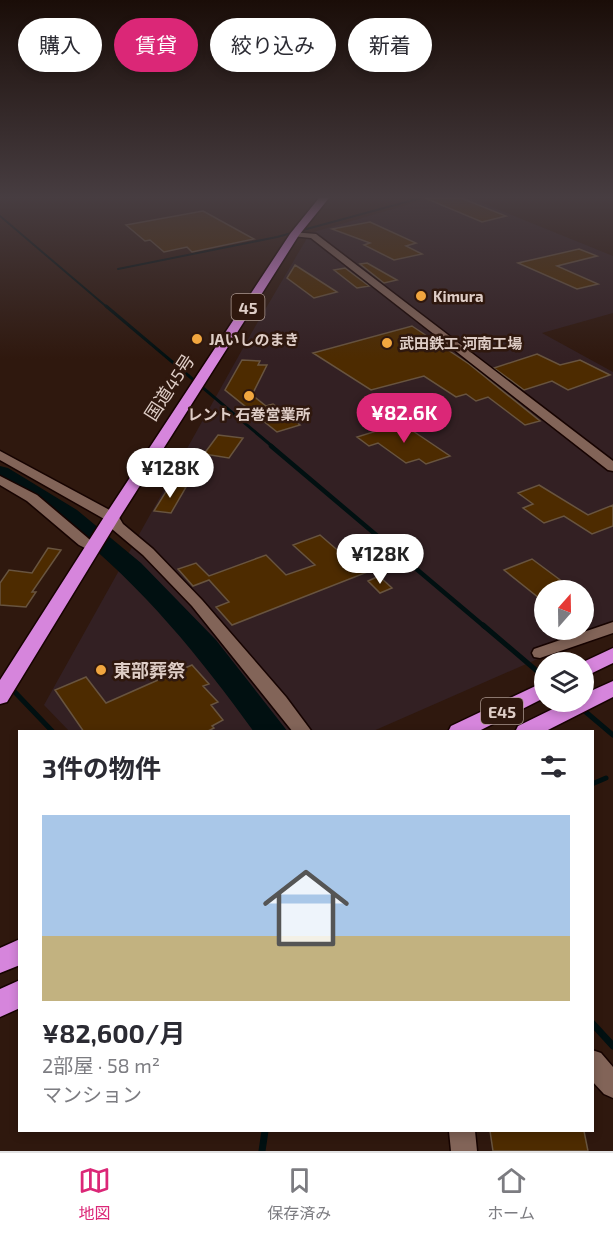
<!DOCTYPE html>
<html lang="ja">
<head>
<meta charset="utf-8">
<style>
  body { margin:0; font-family:"Exo 2","Noto Sans JP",sans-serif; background:#f2f2f3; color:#2b2b33; height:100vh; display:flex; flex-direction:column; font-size:22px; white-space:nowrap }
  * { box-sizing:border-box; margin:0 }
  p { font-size:20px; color:#7c7c81 }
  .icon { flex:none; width:33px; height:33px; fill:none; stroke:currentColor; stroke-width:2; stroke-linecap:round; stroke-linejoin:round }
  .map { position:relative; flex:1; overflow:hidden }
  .side { position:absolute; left:18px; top:730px; width:576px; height:402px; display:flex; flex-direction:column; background:#fff; border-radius:0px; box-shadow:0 3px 9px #0003 }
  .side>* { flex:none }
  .hud { position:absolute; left:18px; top:18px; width:578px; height:54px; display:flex; gap:12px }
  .needle { width:39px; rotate:20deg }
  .controls { position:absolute; left:534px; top:580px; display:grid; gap:12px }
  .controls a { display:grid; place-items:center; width:60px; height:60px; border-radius:50%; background:#fff; box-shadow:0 3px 9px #0003; font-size:30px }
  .price { position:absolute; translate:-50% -51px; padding:0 14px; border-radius:21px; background:#fff; color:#222; font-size:20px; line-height:39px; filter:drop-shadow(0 2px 3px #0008) }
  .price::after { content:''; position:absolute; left:50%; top:36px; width:18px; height:14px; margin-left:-9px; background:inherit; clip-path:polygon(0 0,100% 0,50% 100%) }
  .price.on { background:#db2777; color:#fff }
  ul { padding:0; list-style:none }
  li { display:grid; align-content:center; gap:12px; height:318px; padding:0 24px }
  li+li { border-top:2px solid #e1e1e2 }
  li span { display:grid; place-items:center; height:186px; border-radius:0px; color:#555 }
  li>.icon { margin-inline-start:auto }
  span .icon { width:108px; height:108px; fill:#fffc; stroke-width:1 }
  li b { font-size:26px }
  h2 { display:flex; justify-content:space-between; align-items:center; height:72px; padding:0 24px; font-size:26px }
  .pill { padding:0 21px; border-radius:27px; background:#fff; box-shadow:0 3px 9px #0003; font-size:21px; line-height:54px }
  .pill.on { background:#db2777; color:#fff }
  .menu { display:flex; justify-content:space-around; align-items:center; height:84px; border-top:2px solid #e1e1e2; background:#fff; font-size:16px; color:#7c7c81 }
  .menu a { display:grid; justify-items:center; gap:3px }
  .menu .on { color:#db2777 }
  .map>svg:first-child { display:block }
</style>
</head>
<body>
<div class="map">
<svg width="613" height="1151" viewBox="0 0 613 1151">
  <rect width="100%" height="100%" fill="#2f180e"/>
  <path fill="#332023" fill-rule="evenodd" d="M 431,198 L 470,198 L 613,256 L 613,313 L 542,333 L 613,372 L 613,626 L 371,732 L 70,732 L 44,705 L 252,332 L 310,233 ZM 544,591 L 584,591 L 584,630 L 544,630 Z"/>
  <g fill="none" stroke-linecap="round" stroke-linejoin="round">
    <path stroke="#011011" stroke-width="2" d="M 0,216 L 108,308
      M 118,269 L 277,237 L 421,198"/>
    <path stroke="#011011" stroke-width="3" d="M 106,306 L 273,447"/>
    <path stroke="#011011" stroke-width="4.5" d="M 271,446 L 485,627"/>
    <path stroke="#011011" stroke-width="5" d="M 483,625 L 544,677
      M 10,687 L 53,732
      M 574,702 L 613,735
      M 592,784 L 606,778"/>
    <path stroke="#011011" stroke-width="7" d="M 592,1023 L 613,1046
      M 262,1151 L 265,1131"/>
    <path fill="#011011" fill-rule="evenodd" d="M 0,466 L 8,468 L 77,510 L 141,563 L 216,640 L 288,732 L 254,732 C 200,657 142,586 69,528 C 48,511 23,497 0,483 Z"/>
  </g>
  <path fill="#4d2b00" stroke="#68543f" stroke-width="1.5" d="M 425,198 L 461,198 L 506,216 L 482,222 Z
    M 203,211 L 254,239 L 192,252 L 187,247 L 164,252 L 150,240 L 145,241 L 126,225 Z
    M 370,222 L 416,243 L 406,246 L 422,254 L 394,260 L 364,245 L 370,243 L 332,229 Z
    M 579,249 L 597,256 L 557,266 L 598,284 L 577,289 L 518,263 Z
    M 367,263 L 397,280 L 384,283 L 360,264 Z
    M 295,265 L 337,292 L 314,298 L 287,278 Z
    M 345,268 L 369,286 L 357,288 L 334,270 Z
    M 412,326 L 469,364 L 540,421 L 525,425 L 488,397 L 476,401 L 466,394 L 456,397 L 424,376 L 371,390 L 313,353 Z
    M 537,354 L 560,365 L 580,360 L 610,375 L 568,390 L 552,381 L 524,390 L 494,368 Z
    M 242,360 L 260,361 L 258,365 L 267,365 L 252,395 L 266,406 L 273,404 L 300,425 L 277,432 L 225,390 Z
    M 398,421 L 450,456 L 426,464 L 419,459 L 406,463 L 378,443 L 369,446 L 357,437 L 386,428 L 382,425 Z
    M 218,435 L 243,438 L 229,458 L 204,454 Z
    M 170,485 L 186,487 L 171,513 L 154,511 Z
    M 539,485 L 588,515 L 613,505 L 613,526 L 592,534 L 564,516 L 544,523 L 523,508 L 533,504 L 518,493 Z
    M 320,535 L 343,555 L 350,552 L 370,571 L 232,625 L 216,607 L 229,602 L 209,580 L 193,586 L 178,569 L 196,563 L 209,576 L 266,555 L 286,575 L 315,565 L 293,545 Z
    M 48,548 L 61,550 L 32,592 L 36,592 L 26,607 L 0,605 L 0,583 L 9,570 L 32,573 Z
    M 532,559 L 575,591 L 544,591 L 544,602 L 504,570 Z
    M 379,576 L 392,588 L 380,593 L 368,581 Z
    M 192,665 L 209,684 L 203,686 L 218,702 L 211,705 L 223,720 L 212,726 L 214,728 L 206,732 L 84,732 L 55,690 L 86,677 L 106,703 Z
    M 490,1131 L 584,1131 L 588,1151 L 493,1151 Z"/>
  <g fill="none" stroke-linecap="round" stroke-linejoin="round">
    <g stroke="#160300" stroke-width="3">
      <path id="street" d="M 292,232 L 316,234 L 613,461 L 613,471 L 608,470 L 311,238 L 292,236 Z
        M 0,451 L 117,514 L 123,524 L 153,549 L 202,600 L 286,697 L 312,732 L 293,732 L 192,606 L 143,555 L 112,529 L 106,520 L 0,460 Z
        M 0,476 L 37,495 L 89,539 L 101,547 L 99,550 L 89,550 L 79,545 L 27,501 L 0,485 Z
        M 613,622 L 613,633 L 540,658 L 534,657 L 532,653 L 534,649 Z
        M 592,1050 L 601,1053 L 613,1067 L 613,1098 L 604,1094 L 592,1081 Z
        M 449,1131 L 475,1131 L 477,1151 L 451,1151 Z"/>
    </g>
    <g stroke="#160300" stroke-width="3">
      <path id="highway" d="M 319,198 L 329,198 L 299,235 L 120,517 L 7,702 L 0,704 L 0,680 L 104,517 L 290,234 Z
        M 613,648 L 613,663 L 584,677 L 584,663 L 581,663 Z
        M 613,681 L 613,697 L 544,732 L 515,732 L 518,726 L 567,702 L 584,702 L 584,694 Z
        M 544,682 L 544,698 L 477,732 L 448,732 L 451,726 Z
        M 20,939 L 20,965 L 0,973 L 0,948 Z
        M 20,980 L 20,1008 L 0,1017 L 0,989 Z"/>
    </g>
    <use href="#street" fill="#826458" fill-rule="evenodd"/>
    <use href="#highway" fill="#d685dc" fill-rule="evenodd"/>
  </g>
  <linearGradient id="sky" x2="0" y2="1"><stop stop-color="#1a0d08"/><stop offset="0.55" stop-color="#473d41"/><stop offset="1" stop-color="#473d41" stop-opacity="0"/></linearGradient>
  <rect width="613" height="359" fill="url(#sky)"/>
  <g fill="#f1a63f" stroke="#2f180e" stroke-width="2">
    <circle cx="421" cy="296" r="6"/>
    <circle cx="197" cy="339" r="6"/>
    <circle cx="387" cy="343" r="6"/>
    <circle cx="249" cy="396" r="6"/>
    <circle cx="101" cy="670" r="6"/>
  </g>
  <g text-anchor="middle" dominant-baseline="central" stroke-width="5" stroke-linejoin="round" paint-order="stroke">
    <g font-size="15" font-weight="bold" fill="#decdc6" stroke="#2f180e" text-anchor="start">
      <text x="433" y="296">Kimura</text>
      <text x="209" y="339">JAいしのまき</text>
      <text x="399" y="343">武田鉄工 河南工場</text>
      <text x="249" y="414" text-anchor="middle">レント 石巻営業所</text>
    </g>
    <g fill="#2f180e" stroke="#aa978f" stroke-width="1.5">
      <rect x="231.5" y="294" width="33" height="26" rx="4.5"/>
      <rect x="481" y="698" width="42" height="26" rx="4.5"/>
    </g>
    <g font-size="16" font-weight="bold" fill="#decdc6">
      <text x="248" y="307">45</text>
      <text x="502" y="711">E45</text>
    </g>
    <g font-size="18" fill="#decdc6" stroke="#2f180e">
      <text transform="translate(169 387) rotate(-57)">国道45号</text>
    </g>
    <g font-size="18" font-weight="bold" fill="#decdc6" stroke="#2f180e" text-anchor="start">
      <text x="113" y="670">東部葬祭</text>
    </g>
  </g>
</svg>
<div class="controls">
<a><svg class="needle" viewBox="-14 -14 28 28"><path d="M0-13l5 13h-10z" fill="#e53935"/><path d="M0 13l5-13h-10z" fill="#7c7c81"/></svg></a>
<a><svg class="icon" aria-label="layers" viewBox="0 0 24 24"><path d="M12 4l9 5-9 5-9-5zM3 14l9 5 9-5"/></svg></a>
</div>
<b class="price on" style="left:404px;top:444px">¥82.6K</b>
<b class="price" style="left:170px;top:499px">¥128K</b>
<b class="price" style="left:380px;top:585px">¥128K</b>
<div class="hud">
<a class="pill">購入</a>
<a class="pill on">賃貸</a>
<a class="pill">絞り込み</a>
<a class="pill">新着</a>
</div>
<section class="side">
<h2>3件の物件<svg class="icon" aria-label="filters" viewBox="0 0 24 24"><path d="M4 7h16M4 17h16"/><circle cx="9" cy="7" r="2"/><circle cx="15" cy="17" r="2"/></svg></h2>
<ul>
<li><span style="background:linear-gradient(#a9c7e8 65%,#c2b280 0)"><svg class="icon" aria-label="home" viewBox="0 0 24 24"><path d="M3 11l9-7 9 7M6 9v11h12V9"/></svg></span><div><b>¥82,600/月</b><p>2部屋 · 58 m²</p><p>マンション</p></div></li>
</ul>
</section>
</div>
<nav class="menu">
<a class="on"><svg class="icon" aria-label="map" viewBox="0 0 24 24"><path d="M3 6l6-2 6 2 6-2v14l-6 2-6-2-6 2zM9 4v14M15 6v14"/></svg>地図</a>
<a><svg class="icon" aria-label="saved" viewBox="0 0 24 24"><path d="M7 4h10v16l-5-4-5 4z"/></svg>保存済み</a>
<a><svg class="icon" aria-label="home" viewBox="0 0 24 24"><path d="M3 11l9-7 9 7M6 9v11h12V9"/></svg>ホーム</a>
</nav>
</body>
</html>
